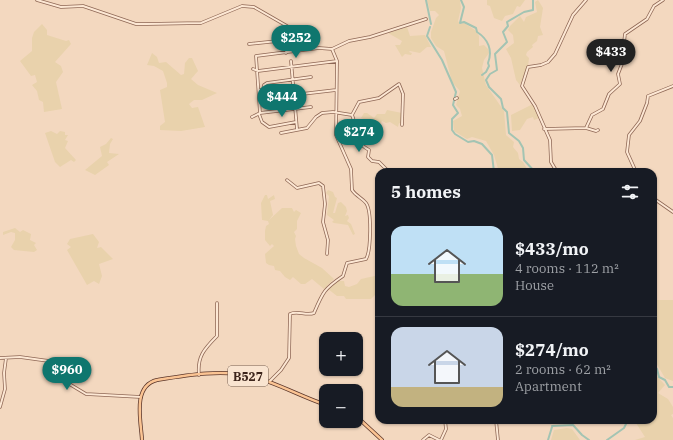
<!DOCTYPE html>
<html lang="en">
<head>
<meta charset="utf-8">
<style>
  body { margin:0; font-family:"IBM Plex Serif",serif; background:#242831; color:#f1f3f6; height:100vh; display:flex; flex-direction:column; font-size:15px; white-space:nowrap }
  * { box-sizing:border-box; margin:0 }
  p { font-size:13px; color:#9ea1a6 }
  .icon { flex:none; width:22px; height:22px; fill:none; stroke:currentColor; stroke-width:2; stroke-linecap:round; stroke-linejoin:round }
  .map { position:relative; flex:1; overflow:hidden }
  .details { position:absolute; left:375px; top:168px; width:282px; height:256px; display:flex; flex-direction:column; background:#171b24; border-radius:12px; box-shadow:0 1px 3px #0004 }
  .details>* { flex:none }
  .fabs { position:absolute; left:319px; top:332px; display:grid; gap:8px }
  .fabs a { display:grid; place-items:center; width:44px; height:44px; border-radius:8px; background:#171b24; box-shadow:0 1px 3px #0004; font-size:20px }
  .price { position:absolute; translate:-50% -34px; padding:0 9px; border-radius:14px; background:#0f766e; color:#fff; font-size:13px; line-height:26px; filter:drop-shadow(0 1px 2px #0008) }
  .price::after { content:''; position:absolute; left:50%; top:24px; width:12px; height:9px; margin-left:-6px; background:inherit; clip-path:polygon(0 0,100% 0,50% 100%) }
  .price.on { background:#222; color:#fff }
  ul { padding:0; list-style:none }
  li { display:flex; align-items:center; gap:12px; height:100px; padding:0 16px }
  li+li { border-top:1px solid #363941 }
  li span { display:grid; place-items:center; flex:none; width:112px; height:80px; border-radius:12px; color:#555 }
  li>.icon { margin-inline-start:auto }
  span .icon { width:48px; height:48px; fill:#fffc; stroke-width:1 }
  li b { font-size:17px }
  h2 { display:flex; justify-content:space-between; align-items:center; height:48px; padding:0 16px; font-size:17px }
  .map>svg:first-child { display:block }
</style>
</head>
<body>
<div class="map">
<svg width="673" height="440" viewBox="0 0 673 440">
  <rect width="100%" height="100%" fill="#f3d8bf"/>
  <path fill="#e9d2ac" d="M 427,0 L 460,0 L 461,8 L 458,21 L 460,24 L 464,23 L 475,30 L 479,36 L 479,46 L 484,45 L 488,49 L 489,53 L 484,60 L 482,68 L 486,85 L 504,111 L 506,135 L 514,142 L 513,147 L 518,153 L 519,159 L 523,162 L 529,172 L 499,172 L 494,155 L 486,141 L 472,137 L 467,139 L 454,131 L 453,121 L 462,116 L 460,109 L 456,105 L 460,91 L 452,82 L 444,51 L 436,46 L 431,38 L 431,32 L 436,18 L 439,15 L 435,11 L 430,11 Z
    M 487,0 L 525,0 L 520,7 L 517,6 L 513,14 L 505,16 L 502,21 L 494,18 L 490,6 L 487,5 Z
    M 538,0 L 543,8 L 540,27 L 543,35 L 538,36 L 537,41 L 532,45 L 533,47 L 527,52 L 526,55 L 529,58 L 528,66 L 520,85 L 516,80 L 511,58 L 506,49 L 514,43 L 513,35 L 508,30 L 510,26 L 520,16 L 524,22 L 526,17 L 537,12 L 535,2 Z
    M 42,24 L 47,30 L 47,35 L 66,41 L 69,40 L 71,44 L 55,62 L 61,66 L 63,72 L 56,82 L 62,109 L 44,112 L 43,102 L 39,100 L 37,91 L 32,85 L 37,82 L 35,75 L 31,76 L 20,61 L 32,51 L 32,38 L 34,32 Z
    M 407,27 L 410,36 L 425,35 L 431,47 L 427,47 L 420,53 L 410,51 L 409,52 L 412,53 L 411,55 L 405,54 L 402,57 L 395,45 L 400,45 L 402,41 L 388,33 Z
    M 152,53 L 157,57 L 159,63 L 166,62 L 181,75 L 184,74 L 185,63 L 189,58 L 192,58 L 198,71 L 191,79 L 198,85 L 217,93 L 202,100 L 194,100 L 189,104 L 192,108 L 198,107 L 205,127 L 181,131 L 160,130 L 160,126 L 165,122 L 160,90 L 167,87 L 167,83 L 163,71 L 154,66 L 147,65 Z
    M 533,104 L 539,118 L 534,120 L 533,117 L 527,119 L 520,130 L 512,131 L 511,115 Z
    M 387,110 L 402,113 L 401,124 L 399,123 L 398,127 L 390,122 L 386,123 L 382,121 L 381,123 L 376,123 L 361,118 L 364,113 L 367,113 L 374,118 L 377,114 L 385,114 Z
    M 51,131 L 57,134 L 60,131 L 65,132 L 65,135 L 68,135 L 65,140 L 68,141 L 65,148 L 76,160 L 74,162 L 71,160 L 60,167 L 55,162 L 45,133 Z
    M 111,138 L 113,139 L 110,144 L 109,153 L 119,154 L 107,162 L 109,165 L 95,175 L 85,170 L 102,156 L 100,147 L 106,144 Z
    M 328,190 L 333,192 L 335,197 L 337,198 L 333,213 L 335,213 L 338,203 L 341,202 L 346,207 L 347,211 L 345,216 L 348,215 L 349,218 L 347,221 L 351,224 L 355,234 L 353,235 L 348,225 L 334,223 L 332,222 L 334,220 L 327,215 L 329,196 L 326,193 Z
    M 265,195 L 267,195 L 268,199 L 274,195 L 275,199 L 270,201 L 273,215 L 269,220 L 282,208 L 292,208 L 294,212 L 296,210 L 301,213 L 297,221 L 297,229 L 294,232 L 296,236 L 295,239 L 296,246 L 299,254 L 304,258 L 322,268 L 334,279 L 324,289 L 312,279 L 305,284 L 301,284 L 293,277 L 290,280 L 285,277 L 280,271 L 275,270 L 274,266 L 269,265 L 266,263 L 265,254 L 274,246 L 272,244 L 270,246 L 265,240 L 265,231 L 266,226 L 269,224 L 268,221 L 262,220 L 261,203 Z
    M 15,228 L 20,232 L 23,230 L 31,234 L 30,240 L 36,243 L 34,245 L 37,250 L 34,252 L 14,250 L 11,247 L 15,240 L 15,233 L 11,232 L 3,235 L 3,232 Z
    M 93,234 L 99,242 L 97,248 L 101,247 L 113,259 L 99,264 L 102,276 L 99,284 L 94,281 L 87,285 L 67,250 L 71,247 L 67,244 L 70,239 Z
    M 379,275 L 379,296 L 375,295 L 371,299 L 346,299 L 344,296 L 337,296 L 328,289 L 336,281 L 344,281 L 345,286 L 349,287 L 357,284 L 361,279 Z
    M 653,300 L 673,300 L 673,381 L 665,378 L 655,361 L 657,359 L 654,351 Z
    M 653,372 L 665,385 L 658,393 L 668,399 L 673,407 L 673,414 L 671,415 L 673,418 L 673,440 L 635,440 L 645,437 L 636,423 L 638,421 L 653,420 Z
    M 567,428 L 572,429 L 580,440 L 551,440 L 554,430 Z"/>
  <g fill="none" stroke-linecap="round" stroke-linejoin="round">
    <path stroke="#a3c4b3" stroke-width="2" d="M 426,0 L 431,24
      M 461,0 L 464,7 L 460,23 L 464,22 L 476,28 L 477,32 C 488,39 493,50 488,63 L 489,66 L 486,72 L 482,75
      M 533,0 L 533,10 L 524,12 L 507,22 L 508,26 L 503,32 L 507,42 L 495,54 L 497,70 L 490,74 L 486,80 L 489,87 L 501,99 L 503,108 L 507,112 L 509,133 L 519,141 L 523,148 L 524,160 L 535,172
      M 430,27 L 427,36 L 442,60 L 456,92 L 453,105 L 458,113 L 452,119 L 452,130 L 455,134 L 468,142 L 474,141 L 482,144 L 492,155 L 494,172
      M 555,172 L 560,170 L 573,172
      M 653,365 L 657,369 L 659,377 L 665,380 L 669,387 L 673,387
      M 552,426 L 573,425 L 582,435 L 589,440
      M 548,440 L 552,427
      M 607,440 L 624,428 L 628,420"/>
    <g stroke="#8e6755" stroke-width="3.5">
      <path id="minor" d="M 37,0 L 61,7 L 83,6 L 136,24 L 147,24 L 201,23 L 242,6 L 254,7 L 287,26 L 290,33 L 286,53
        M 249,44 L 287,40
        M 332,49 L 349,41 L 370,37 L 426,19
        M 291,61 L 297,129
        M 253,69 L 258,71 L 337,61
        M 259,90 L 263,90 L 264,85 L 267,83 L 311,77
        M 259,99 L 336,90
        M 455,99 L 457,98
        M 260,113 L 256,56 L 319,48 L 332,49 L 337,61 L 336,135 L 351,169 L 352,190 C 356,196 362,198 366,203 C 372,211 371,251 366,259 L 347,263 L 343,276 C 324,289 323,292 314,313 C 306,316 297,310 290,314 L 289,358 L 281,370 L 269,382
        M 259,114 L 262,122 L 269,127 L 296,122
        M 352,115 C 358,129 352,141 369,150 L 368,157 L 372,161 L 379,162 L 389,172
        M 252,117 L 260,113 L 311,107
        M 586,128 L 596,131 L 598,130
        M 544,129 L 586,128 L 592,115 L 603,109 L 609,94 L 620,84 L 618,74 L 625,56 L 623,51 L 625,34 L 647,19 L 654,6 L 663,0
        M 281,133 L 307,128 L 316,117 L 322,113 L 333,112 L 352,115 L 359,102 L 379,98 L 399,84 L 403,94 L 402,125
        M 557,172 L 551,162 L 550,140 L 535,106 L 522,86 L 528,67 L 541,65 L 548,62 L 555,54 L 573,15 L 586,0
        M 636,172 L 627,152 L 629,135 L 640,121 L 647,103 L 648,96 L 673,86
        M 287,180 L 297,188 L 319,183 L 323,186 L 325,204 L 323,222 L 328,240 L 327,254
        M 653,198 L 673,212
        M 0,358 L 20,357 L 49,361 L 71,385 L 86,394 L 141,397
        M 199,375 C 197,357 204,349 217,336 L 217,303
        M 0,407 L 5,389 L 4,373 L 6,358
        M 496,420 L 498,440
        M 423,440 L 429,435 L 439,440
        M 441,440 L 446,429 L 445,420"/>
    </g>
    <g stroke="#5b362a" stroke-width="4">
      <path id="major" d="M 356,416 L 382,440
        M 142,440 C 141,421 132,386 157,380 C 188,375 224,369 254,377 C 279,384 302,397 326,405"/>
    </g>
    <use href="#minor" stroke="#fde8d4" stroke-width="2"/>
    <use href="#major" stroke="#fbc493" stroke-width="2.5"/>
  </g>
  <g text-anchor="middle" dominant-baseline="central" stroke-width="3" stroke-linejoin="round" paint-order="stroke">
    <rect fill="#f9e4d0" stroke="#755e51" stroke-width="1" x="228" y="366" width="40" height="20" rx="3"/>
    <g font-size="12" font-weight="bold" fill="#3c241b">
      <text x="248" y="376">B527</text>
    </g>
  </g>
</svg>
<div class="fabs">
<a>+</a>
<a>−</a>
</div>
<b class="price" style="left:296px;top:59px">$252</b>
<b class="price on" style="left:611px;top:73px">$433</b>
<b class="price" style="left:282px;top:118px">$444</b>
<b class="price" style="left:359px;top:153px">$274</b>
<b class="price" style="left:67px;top:391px">$960</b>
<section class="details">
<h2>5 homes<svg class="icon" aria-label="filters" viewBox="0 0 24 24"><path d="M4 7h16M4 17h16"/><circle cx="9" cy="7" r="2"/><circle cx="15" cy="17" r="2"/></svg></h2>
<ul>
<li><span style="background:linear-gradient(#bfe0f5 60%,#8fb573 0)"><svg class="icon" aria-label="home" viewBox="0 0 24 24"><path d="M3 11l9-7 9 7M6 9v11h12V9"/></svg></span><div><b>$433/mo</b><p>4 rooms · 112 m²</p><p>House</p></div></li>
<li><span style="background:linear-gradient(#c9d6e8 75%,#c2b280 0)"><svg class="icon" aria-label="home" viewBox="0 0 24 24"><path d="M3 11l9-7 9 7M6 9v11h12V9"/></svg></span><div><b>$274/mo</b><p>2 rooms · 62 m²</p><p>Apartment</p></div></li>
</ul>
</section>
</div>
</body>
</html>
